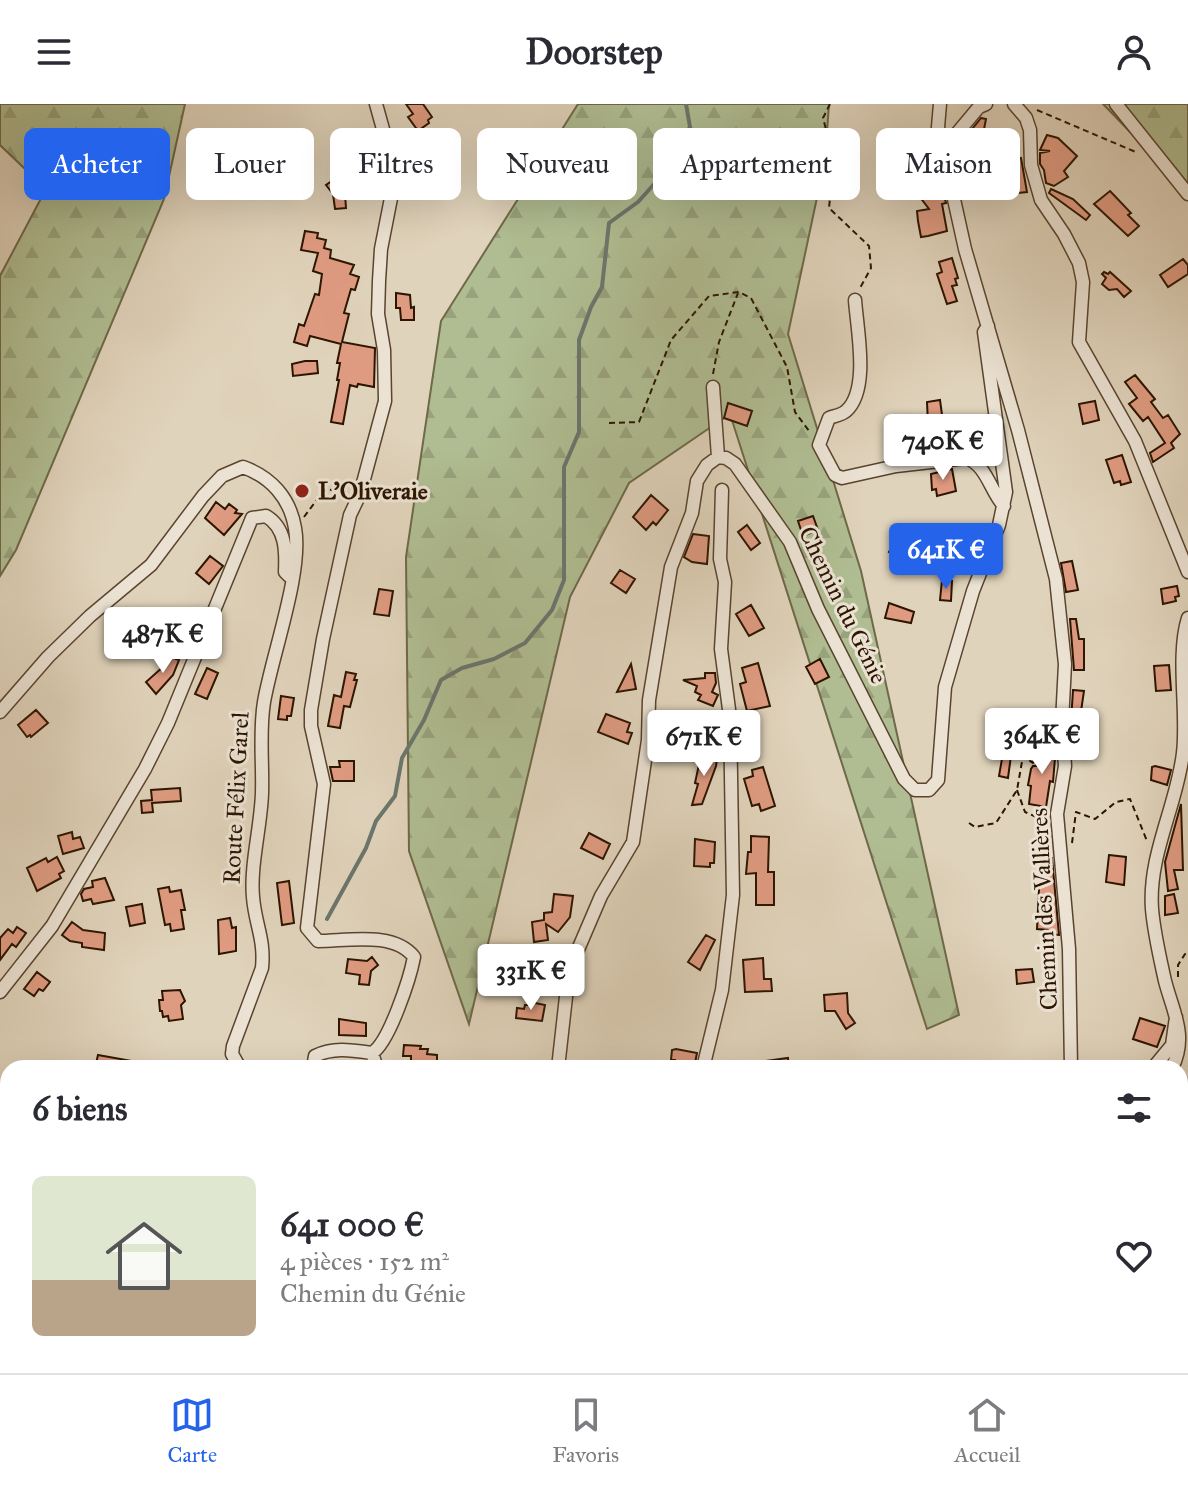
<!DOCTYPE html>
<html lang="fr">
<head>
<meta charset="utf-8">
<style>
  body { margin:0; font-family:"IM FELL Great Primer",serif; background:#f2f2f3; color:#2b2b33; height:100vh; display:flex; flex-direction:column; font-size:30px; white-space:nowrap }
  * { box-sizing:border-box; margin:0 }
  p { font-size:26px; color:#7c7c81 }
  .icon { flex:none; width:44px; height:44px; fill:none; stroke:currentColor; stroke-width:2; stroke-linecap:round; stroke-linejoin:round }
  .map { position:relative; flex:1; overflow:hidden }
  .side { position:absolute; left:0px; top:956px; width:1188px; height:314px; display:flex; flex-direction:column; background:#fff; border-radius:24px 24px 0 0; box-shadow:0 8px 32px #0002 }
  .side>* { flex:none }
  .banner { position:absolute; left:24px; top:24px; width:1140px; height:72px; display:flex; gap:16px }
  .price { position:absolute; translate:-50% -68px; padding:0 18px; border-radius:8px; background:#fff; color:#222; font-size:26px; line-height:52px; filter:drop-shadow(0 2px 4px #0008) }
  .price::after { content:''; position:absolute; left:50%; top:48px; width:24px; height:18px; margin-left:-12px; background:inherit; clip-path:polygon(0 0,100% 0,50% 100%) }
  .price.current { background:#2563eb; color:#fff }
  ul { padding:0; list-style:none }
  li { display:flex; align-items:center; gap:24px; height:200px; padding:0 32px }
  li span { display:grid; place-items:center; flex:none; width:224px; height:160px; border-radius:12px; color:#555 }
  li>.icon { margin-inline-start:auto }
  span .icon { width:96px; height:96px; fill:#fffc; stroke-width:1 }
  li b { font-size:34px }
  h2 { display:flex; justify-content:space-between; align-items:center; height:96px; padding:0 32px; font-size:34px }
  .pill { padding:0 28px; border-radius:12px; background:#fff; box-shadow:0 8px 32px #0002; font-size:28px; line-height:72px }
  .pill.current { background:#2563eb; color:#fff }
  header { display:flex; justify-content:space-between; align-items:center; height:104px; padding:0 32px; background:#fff; font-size:36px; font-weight:800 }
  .dock { display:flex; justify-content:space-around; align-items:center; height:112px; border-top:2px solid #e1e1e2; background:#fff; font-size:22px; color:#7c7c81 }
  .dock a { display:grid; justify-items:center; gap:4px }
  .dock .current { color:#2563eb }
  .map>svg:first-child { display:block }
</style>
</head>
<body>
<header><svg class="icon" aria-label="menu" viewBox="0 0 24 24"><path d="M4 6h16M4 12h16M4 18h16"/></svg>Doorstep<svg class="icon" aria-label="person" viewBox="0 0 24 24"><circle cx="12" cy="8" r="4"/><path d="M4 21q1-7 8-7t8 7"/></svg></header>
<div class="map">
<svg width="1188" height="1269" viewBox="0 0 1188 1269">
  <defs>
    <pattern id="forest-firs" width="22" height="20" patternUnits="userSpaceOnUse" patternTransform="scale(2)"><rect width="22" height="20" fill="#b0bd92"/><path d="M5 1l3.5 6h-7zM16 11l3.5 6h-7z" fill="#98a27c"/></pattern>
  </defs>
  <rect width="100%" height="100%" fill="#e0d3bb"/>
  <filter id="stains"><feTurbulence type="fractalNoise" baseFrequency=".0025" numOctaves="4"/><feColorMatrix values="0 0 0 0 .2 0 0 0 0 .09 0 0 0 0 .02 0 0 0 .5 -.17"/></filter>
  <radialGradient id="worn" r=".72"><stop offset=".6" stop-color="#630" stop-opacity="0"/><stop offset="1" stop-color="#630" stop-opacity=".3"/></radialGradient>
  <path fill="url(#forest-firs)" stroke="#6e6949" stroke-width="2" d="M 0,0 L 185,0 L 164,95 L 16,446 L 0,472 L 0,172 L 46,85 L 0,41 Z
    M 578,0 L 829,0 L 825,56 L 788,230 L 861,467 L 959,911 L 927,925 L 730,310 L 629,379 L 570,493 L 469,920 L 409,747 L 406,453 L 441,217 Z
    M 1103,0 L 1188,0 L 1188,88 Z
    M 8,1094 L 8,1262 L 367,1262 L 371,1269 L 0,1269 L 0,1110 Z"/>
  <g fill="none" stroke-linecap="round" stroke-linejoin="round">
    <path stroke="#6b766d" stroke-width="4" d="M 327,815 L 366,744 L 376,717 L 395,692 L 402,654 L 424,616 L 441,576 L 462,564 L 494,555 L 525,539 L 552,506 L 564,476 L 564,363 L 579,328 L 579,236 L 591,203 L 602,183 L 609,119 L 638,98 L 665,68 L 690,23 L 686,0"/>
  </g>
  <path fill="#df9b81" stroke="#2d1500" stroke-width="2" d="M 406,0 L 423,0 L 432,13 L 428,16 L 429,19 L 419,26 L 416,24 L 408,13 L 413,10 Z
    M 981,14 L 986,15 L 978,56 L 965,54 L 968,32 L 972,32 L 973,24 Z
    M 1047,31 L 1058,34 L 1077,52 L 1064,67 L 1068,73 L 1054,82 L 1046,79 L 1044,66 L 1040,60 L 1040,49 L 1050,47 L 1040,46 Z
    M 915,40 L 926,43 L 924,71 L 938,67 L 946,99 L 942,100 L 947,127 L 928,132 L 921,133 L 918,117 L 917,107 L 929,105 L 920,93 L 914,66 Z
    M 360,43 L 379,56 L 371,69 L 362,63 L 353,78 L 356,82 L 345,90 L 346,104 L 335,105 L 333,90 L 326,81 L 345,68 Z
    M 414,46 L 424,46 L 423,60 L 429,60 L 432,91 L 413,88 Z
    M 1021,54 L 1027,88 L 1018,89 L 1014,65 L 1005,67 L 1003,58 Z
    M 1051,85 L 1073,95 L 1090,111 L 1086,116 L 1049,89 Z
    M 1110,87 L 1131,109 L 1128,111 L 1139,122 L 1128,132 L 1094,100 Z
    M 305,127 L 318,129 L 317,134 L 326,136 L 324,144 L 331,146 L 330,154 L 354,161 L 350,170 L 359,173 L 355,186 L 351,185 L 344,209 L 349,210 L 342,238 L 375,244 L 374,283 L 358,280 L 357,283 L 350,281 L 343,320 L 331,318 L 339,276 L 337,276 L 340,259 L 337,259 L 341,240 L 310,232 L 307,242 L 294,238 L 299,220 L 304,222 L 315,190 L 319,191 L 322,170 L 313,167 L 318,149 L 301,146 Z
    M 952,154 L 958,174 L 955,175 L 957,181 L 952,182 L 957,197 L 947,200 L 937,170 L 942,168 L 939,158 Z
    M 1183,155 L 1188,161 L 1188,170 L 1168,183 L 1160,171 Z
    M 1104,168 L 1108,170 L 1110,168 L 1131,187 L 1124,193 L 1117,185 L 1109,186 L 1102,180 L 1106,174 L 1102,170 Z
    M 396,189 L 410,191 L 411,204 L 414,203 L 414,216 L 401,216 L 400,204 L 396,204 Z
    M 305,257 L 317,257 L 318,269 L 293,272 L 292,260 Z
    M 1135,271 L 1155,295 L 1151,298 L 1163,314 L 1168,311 L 1180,330 L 1171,339 L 1174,344 L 1153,358 L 1150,349 L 1165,339 L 1148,313 L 1143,317 L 1129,300 L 1137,294 L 1125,278 Z
    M 940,296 L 943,318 L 930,319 L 932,343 L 918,345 L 915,321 L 928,319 L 927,298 Z
    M 1095,297 L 1099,316 L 1083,320 L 1079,300 Z
    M 728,299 L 752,307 L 747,322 L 724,314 Z
    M 1122,351 L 1131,378 L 1121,381 L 1120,377 L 1114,379 L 1106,356 Z
    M 952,365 L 956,387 L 937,392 L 936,385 L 932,386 L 931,370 Z
    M 651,391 L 668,406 L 656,421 L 653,418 L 646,426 L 633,413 Z
    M 216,398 L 225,405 L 229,400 L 237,406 L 235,409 L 242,410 L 224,431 L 205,414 Z
    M 813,412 L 818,426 L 803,432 L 798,417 Z
    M 747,421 L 760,439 L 751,446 L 738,428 Z
    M 903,426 L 919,437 L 913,447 L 930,448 L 930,461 L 907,460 L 889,448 Z
    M 693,430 L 709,432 L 707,460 L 692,458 L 684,453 Z
    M 210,452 L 223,462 L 209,480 L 196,469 Z
    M 1072,457 L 1078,486 L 1066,488 L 1061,459 Z
    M 620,466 L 635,475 L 626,489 L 611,479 Z
    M 942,476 L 952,477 L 951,497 L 940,496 Z
    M 1177,482 L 1179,492 L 1175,493 L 1176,497 L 1163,500 L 1161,485 Z
    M 379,485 L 393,487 L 389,512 L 374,510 Z
    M 889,499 L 914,508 L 911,519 L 885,514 Z
    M 751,501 L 764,524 L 749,532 L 736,510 Z
    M 1070,515 L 1076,515 L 1079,535 L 1084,535 L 1084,566 L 1074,566 Z
    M 168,552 L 179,556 L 173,571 L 156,590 L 146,578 L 164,562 Z
    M 820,555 L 829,573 L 815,580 L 806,563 Z
    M 758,559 L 770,602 L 747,607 L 740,580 L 746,578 L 742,564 Z
    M 631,560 L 636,585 L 617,588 Z
    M 1169,561 L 1171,586 L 1156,587 L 1154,562 Z
    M 207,564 L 218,569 L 207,595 L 195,590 Z
    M 346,568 L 356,570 L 354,576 L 357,576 L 350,603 L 344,602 L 340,624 L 328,622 L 334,591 L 341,593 Z
    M 705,569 L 715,569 L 716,579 L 712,588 L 718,591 L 713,602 L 698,596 L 701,591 L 695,588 L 697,582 L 683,576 L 705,574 Z
    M 1073,586 L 1084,587 L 1079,621 L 1079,654 L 1074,654 L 1071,618 Z
    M 281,592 L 294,594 L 291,612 L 287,612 L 287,616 L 278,615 Z
    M 36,606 L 48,619 L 31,633 L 30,631 L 27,633 L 18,621 Z
    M 606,610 L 630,619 L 627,628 L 632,629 L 628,640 L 598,628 Z
    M 1044,639 L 1055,641 L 1055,654 L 1053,678 L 1050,677 L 1046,703 L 1029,700 L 1031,682 L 1028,681 L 1031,665 L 1033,662 L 1036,662 Z
    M 1004,643 L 1012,644 L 1008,674 L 999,672 Z
    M 701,651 L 717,655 L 716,662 L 702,700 L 692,701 L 698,680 L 695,679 Z
    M 339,657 L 354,657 L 354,677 L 333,677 L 330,663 L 340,663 Z
    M 1155,662 L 1171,666 L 1167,681 L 1151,676 L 1152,663 Z
    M 763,663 L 775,702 L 761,707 L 759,700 L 752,702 L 744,675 L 753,672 L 752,666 Z
    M 180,684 L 181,697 L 152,699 L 153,708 L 142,709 L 141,697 L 152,696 L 151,686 Z
    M 1181,700 L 1183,766 L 1174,766 L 1178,785 L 1168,787 L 1165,758 Z
    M 72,728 L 73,735 L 80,733 L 84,744 L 63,750 L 58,732 Z
    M 589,729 L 610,740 L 603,755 L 581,744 Z
    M 751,732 L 769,733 L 768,768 L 774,768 L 774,801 L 756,801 L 756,769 L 746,770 L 748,748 L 751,748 Z
    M 695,735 L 715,738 L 714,759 L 710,759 L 710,763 L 694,762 Z
    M 1109,751 L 1126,753 L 1124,781 L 1106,778 Z
    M 57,753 L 64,767 L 59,770 L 61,774 L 37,787 L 27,764 L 46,754 L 48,758 Z
    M 1044,754 L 1052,754 L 1059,831 L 1048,830 L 1048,826 L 1037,825 L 1040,765 L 1043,765 Z
    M 105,774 L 114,796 L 93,800 L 91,795 L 83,797 L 81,790 L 84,785 L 93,783 L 92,777 Z
    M 289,777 L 294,819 L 282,821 L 277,779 Z
    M 169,783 L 170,788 L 181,786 L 185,806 L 181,806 L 184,825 L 171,827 L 170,820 L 165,821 L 158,785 Z
    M 554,790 L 573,792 L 570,813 L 558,828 L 546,820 L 548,836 L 534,838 L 532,818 L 544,816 L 544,809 L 552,808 Z
    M 1174,790 L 1178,809 L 1165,811 L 1165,792 Z
    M 142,800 L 145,819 L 130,822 L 126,803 Z
    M 230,814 L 232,824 L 236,823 L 236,847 L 219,850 L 218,816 Z
    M 72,818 L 83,826 L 105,829 L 104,846 L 82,843 L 82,839 L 70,837 L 62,831 Z
    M 17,823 L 26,829 L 16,843 L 12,840 L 0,856 L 0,834 L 8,825 L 13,829 Z
    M 706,831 L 715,836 L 700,866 L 688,858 Z
    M 372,853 L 378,861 L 371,867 L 369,881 L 359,880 L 360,871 L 346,869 L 348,855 L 367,857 Z
    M 763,854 L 764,875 L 771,875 L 772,887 L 745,888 L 743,856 Z
    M 1032,865 L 1034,878 L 1017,880 L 1016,866 Z
    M 37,868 L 50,878 L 43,887 L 39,885 L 34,892 L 24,885 Z
    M 180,886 L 185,897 L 181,901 L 183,915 L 169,917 L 168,912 L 163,913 L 162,907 L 160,907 L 159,896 L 163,896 L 162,887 Z
    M 847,889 L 848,909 L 855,919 L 846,925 L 835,907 L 825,907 L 824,891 Z
    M 530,898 L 545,901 L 542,917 L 516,914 L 517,904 L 524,905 L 525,901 L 530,901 Z
    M 1140,914 L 1165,922 L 1157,943 L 1133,935 Z
    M 339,915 L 366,919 L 366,932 L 339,931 Z
    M 404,941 L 421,942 L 420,945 L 428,945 L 427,950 L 437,951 L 437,964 L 418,964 L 418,961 L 411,961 L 411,952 L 403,952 Z
    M 676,945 L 697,949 L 694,964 L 675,964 L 675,956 L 671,956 L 672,946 Z
    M 98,951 L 143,959 L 142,964 L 95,964 Z
    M 788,954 L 789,964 L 758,964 L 758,958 Z"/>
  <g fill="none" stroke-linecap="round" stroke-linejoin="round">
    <g stroke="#5a442f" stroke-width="15">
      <path id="minor" d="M 940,0 L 938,23 L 965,145 L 1018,326 L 1056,475 L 1065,560 L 1062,618 L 1065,662 L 1057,710 L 1069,845 L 1071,964
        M 1014,0 L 1026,14 L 1030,26 L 1031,61 L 1041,96 L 1064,130 L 1079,159 L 1083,178 L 1079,238 L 1135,337 L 1188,468
        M 1116,0 L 1188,90
        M 943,46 L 979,3 L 986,0
        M 855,196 C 857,225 870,286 846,307 C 842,311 834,312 829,314 L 819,341 L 835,371 L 842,374 L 896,362 L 966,354 C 987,361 990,387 1004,402
        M 713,283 L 718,353
        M 0,608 L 48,553 L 90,512 L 151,461 L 203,392 L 222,372 L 243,363 C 271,373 290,394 295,424 C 303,468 272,551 264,598 C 259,628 263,659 262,689 C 261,722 250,762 253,793 C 255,820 265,835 262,864 L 233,942 L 232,950 L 240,964
        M 0,888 L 52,822 L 145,665 L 168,619 L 252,414 L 266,412 C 286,424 286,447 285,468 L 289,472
        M 372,949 C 389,939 410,874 414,853 C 394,827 347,837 318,837 L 307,824 L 324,680 L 311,622 L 311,606 L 323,535 L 350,411 L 360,390 L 385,297 L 384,246 L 378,210 L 379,177 L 381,145 L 392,89 L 391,54 L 376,0
        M 313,964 L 315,952 C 333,943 351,946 372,949 L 377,964
        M 558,964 L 568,875 L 574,855 L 601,792 L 633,738 L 648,636 L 649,596 L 671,463 L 692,409 L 697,377 L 707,361 L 718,353 L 726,354 L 735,360 L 790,438 L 818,505 L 904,675 L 915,686 L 929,686 L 938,676 L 945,583 L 973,487 L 999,421 L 1006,388 L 984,228 L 988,222
        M 703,964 L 722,886 L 733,791 L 730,613 L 721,545 L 725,478 L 720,455 L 722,386
        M 1153,964 L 1172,941 L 1176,913
        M 1172,964 C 1188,932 1173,908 1165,877 C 1160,854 1154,829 1152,805 C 1148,751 1177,701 1183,649 C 1188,609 1176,552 1188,514
        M 1180,1056 L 1188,1070
        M 0,1137 L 8,1133
        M 0,1150 L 8,1156
        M 0,1223 L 8,1221
        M 1180,1239 L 1188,1241
        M 179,1269 L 187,1262
        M 282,1269 L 287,1262
        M 399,1269 L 408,1262"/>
    </g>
    <path stroke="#2d1500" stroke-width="2" stroke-dasharray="6 4" stroke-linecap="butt" d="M 830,0 L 823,14 L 834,55 L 829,104 L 869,142 L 871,164 L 860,184
      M 1037,6 L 1138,49
      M 713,270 L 719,238 L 738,189
      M 609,319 L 639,318 L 671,236 L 709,192 L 739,188 L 751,194 L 787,263 L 795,308 L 809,327
      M 304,413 L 325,385 L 347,388
      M 1017,686 L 1025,708 L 1041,715 L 1045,728
      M 969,719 L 975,723 L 996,719 L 1017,686 L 1023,652 L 1033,659 L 1049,626
      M 1072,739 L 1076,708 L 1095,715 L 1116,698 L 1130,695 L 1147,737
      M 1178,873 L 1178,861 L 1185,850 L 1188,853"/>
    <use href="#minor" stroke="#ebe2d3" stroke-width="12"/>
  </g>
  <circle fill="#8f2418" stroke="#ebe2d3" stroke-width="3" cx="302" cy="387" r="8"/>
  <g text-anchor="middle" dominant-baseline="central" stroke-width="6" stroke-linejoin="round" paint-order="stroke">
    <g font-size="24" font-weight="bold" fill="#2d1500" stroke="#ebe2d3" text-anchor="start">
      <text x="318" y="387">L'Oliveraie</text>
    </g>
    <g font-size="24" fill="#2d1500" stroke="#ebe2d3">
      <text transform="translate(843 501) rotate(64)">Chemin du Génie</text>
      <text transform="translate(236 694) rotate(-87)">Route Félix Garel</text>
      <text transform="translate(1044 805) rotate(-93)">Chemin des Vallières</text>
    </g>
  </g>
  <rect width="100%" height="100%" filter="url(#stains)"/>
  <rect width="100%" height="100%" fill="url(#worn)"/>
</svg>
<b class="price" style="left:943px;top:378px">740K €</b>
<b class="price current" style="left:946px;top:487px">641K €</b>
<b class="price" style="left:163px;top:571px">487K €</b>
<b class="price" style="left:1042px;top:672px">364K €</b>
<b class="price" style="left:704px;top:674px">671K €</b>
<b class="price" style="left:531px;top:908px">331K €</b>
<div class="banner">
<a class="pill current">Acheter</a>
<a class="pill">Louer</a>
<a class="pill">Filtres</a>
<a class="pill">Nouveau</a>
<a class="pill">Appartement</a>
<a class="pill">Maison</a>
</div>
<section class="side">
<h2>6 biens<svg class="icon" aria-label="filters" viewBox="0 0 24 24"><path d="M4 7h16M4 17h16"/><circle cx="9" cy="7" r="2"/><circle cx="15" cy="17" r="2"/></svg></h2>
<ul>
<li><span style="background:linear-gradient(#dfe7d0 65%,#b9a48a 0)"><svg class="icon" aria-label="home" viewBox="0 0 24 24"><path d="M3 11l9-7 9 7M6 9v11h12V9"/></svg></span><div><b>641 000 €</b><p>4 pièces · 152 m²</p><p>Chemin du Génie</p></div><svg class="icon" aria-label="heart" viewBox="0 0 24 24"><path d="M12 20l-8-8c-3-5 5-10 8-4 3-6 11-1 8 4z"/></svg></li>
</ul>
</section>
</div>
<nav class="dock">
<a class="current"><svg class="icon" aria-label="map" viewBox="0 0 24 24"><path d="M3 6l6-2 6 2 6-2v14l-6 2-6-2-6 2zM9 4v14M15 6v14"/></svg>Carte</a>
<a><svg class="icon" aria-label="saved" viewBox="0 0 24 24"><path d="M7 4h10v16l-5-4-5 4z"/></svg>Favoris</a>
<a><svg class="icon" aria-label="home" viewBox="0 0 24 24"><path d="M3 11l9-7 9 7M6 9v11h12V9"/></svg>Accueil</a>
</nav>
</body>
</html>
